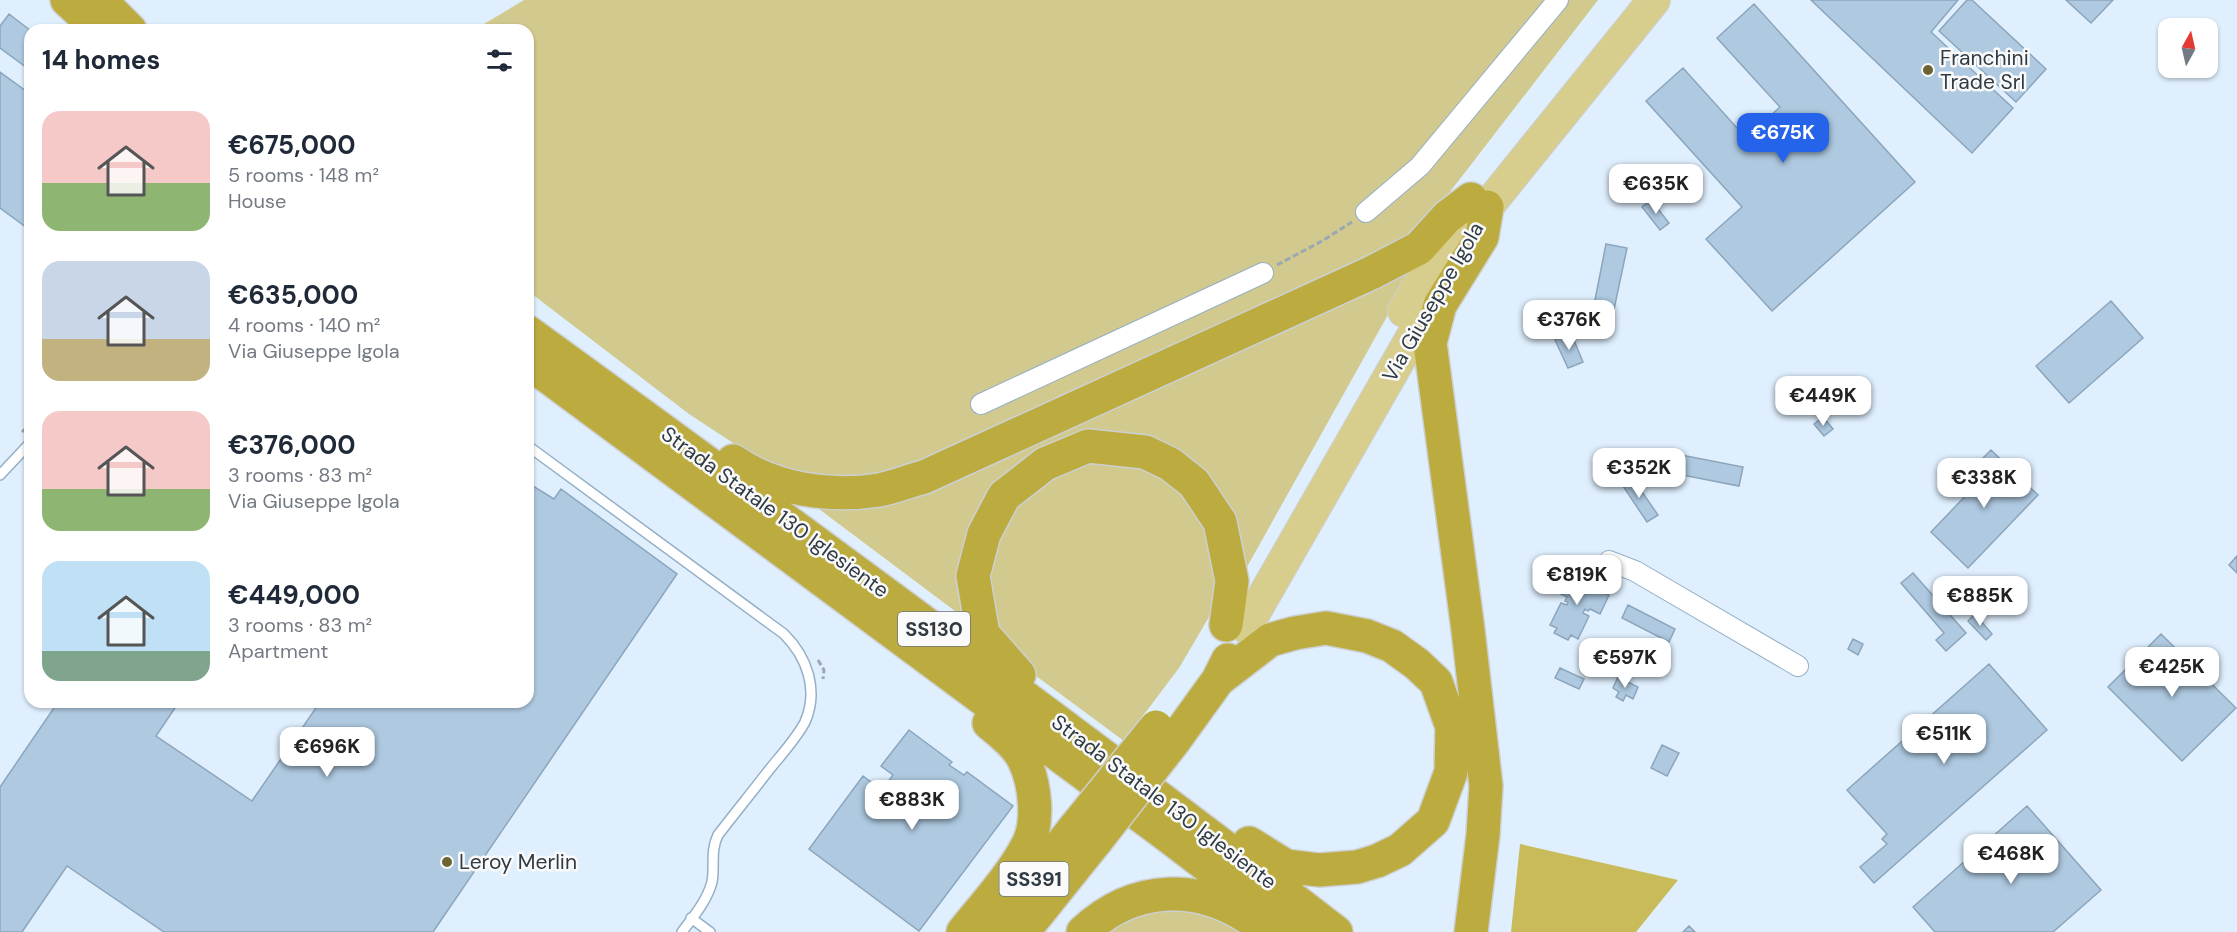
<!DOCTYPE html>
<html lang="en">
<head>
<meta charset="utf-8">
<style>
  body { margin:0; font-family:"DM Sans",sans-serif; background:#f2f2f3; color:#1f2937; height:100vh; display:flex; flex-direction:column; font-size:22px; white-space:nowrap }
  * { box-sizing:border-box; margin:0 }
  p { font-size:20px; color:#747a83 }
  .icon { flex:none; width:33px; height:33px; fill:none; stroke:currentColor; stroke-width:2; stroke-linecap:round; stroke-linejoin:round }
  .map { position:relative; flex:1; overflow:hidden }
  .details { position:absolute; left:24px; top:24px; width:510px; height:684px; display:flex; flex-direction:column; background:#fff; border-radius:18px; box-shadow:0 2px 4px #0004 }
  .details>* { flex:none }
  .needle { width:39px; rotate:8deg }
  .controls { position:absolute; left:2158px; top:18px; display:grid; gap:12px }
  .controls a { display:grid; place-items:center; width:60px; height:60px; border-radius:12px; background:#fff; box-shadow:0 2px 4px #0004; font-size:30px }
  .price { position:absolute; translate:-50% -51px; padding:0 14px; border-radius:12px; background:#fff; color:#222; font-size:20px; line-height:39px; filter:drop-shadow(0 2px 3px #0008) }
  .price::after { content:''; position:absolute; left:50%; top:36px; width:18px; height:14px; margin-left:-9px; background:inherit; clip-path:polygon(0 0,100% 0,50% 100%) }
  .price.on { background:#2563eb; color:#fff }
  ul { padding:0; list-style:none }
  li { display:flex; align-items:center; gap:18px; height:150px; padding:0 18px }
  li span { display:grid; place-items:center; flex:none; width:168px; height:120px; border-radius:18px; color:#555 }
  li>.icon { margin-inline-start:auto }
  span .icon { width:72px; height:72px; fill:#fffc; stroke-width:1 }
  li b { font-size:26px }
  h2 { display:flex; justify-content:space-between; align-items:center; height:72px; padding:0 18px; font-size:26px }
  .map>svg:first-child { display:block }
</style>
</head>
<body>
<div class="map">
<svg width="2237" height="932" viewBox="0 0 2237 932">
  <rect width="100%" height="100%" fill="#dfeffd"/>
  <path fill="#d1c98d" d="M 524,0 L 1598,0 L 1429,219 L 1407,243 L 879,479 L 803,477 L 756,458 L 689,414 L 528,291 L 528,30 L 474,30 Z
    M 1413,270 L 1243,574 L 1144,438 L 1012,472 L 971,623 L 807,500 L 826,503 Z
    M 1079,458 L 1170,471 L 1214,524 L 1216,605 L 1179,668 L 1124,741 L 1024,667 L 1000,638 L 983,562 L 1007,506 Z
    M 1188,905 L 1248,932 L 1098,932 L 1113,921 Z"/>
  <path fill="#c9bb5a" d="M 1520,844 L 1678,880 L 1636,932 L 1511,932 Z"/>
  <path fill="#aec9e0" stroke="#8ba5bc" stroke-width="1.5" d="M 1811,0 L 1958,0 L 1931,32 L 2013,108 L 1972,153 Z
    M 1967,0 L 1972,0 L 2046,69 L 2016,102 L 1939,31 Z
    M 2066,0 L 2113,0 L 2091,23 Z
    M 1754,4 L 1915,182 L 1772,311 L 1706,239 L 1742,207 L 1646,101 L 1683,68 L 1746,138 L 1780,107 L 1717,38 Z
    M 9,14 L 30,30 L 30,70 L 0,48 L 0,26 Z
    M 0,72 L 30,94 L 30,230 L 0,208 Z
    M 1651,200 L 1669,223 L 1660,230 L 1642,207 Z
    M 1606,244 L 1627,248 L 1613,314 L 1593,310 Z
    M 2111,301 L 2143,338 L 2069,403 L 2036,366 Z
    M 1571,333 L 1583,362 L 1568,368 L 1555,340 Z
    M 1823,417 L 1833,429 L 1824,436 L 1814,424 Z
    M 1991,450 L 2038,495 L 1968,568 L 1931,532 L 1973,488 L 1963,478 Z
    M 1676,454 L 1743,467 L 1739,486 L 1672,473 Z
    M 1631,476 L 1658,515 L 1647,522 L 1621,483 Z
    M 528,483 L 554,499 L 561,489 L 677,574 L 433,932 L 164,932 L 67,866 L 22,932 L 0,932 L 0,787 L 58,702 L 179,702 L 156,736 L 252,801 L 320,702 L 528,702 Z
    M 2237,556 L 2237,573 L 2229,565 Z
    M 1913,573 L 1966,633 L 1946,651 L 1936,640 L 1944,633 L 1901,583 Z
    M 1566,574 L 1573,578 L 1574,575 L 1602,589 L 1601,591 L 1609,595 L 1600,614 L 1590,609 L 1588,611 L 1585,609 L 1583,613 L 1589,616 L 1578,639 L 1571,635 L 1568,640 L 1554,633 L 1557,628 L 1550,625 L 1561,603 L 1567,605 L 1568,602 L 1565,601 L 1567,597 L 1557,592 Z
    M 1628,605 L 1675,629 L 1669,642 L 1622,618 Z
    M 1975,614 L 1992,634 L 1986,640 L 1968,621 Z
    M 2161,634 L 2236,708 L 2182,761 L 2108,687 Z
    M 1853,639 L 1863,644 L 1858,655 L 1848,649 Z
    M 1989,664 L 2047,730 L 1874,883 L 1860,867 L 1887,844 L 1882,839 L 1887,834 L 1847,790 Z
    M 1560,668 L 1584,679 L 1579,689 L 1555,678 Z
    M 1618,677 L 1638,687 L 1633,699 L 1626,695 L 1623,701 L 1616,697 L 1619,692 L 1613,688 Z
    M 909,730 L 952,762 L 949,765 L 964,775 L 967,772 L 1013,806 L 919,931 L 809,849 L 863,776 L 882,790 L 893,775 L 881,766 Z
    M 1662,745 L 1679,753 L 1667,776 L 1651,768 Z
    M 2027,806 L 2101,890 L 2053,932 L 1935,932 L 1913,907 Z
    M 1689,926 L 1695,932 L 1683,932 Z"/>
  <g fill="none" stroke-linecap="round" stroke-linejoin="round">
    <g stroke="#95afc6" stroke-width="12">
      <path id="lane" d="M 528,446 L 784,634 C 807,657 819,690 805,722 C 796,739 781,755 769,770 C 752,792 735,813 718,835 C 710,851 715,866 712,882 C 707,901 693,917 682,932
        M 0,475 L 30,443
        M 691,918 L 710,932"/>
    </g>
    <g stroke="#95afc6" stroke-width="22">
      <path id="street" d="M 1366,212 L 1420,166 L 1558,0
        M 981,404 L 1263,273
        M 1609,561 L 1635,571 L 1798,666"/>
    </g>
    <g stroke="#cdd0d2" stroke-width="34">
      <path id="primary" d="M 1474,231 L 1487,207 L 1654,0
        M 1404,311 L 1463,212
        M 1246,627 L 1438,292"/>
    </g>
    <g stroke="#cdd0d2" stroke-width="36">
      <path id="highway" d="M 67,0 L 100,30
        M 100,0 L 130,30
        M 528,332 C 799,529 1070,728 1336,932
        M 528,362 L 1164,833 L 1294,932
        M 733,461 C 774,489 829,498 879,490 C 894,487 909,481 924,477 L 1371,273 L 1419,248 L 1447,217 L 1471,199
        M 1019,675 L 983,634 L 973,576 L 984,534 L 1004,496 L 1045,464 L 1088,446 L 1145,452 L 1170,464 L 1194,483 L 1220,522 L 1232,581 L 1226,625
        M 1218,680 L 1270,640 L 1295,633 L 1326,628 L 1367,636 L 1392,646 L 1417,664 L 1436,682 L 1452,727 L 1451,772 L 1433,821 L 1400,850 L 1377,861 L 1357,867 L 1319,870 L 1286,866 L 1249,843
        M 1174,741 L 1218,680 L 1228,660
        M 963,932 C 983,907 1012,875 1027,846 C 1040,823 1035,783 1024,760 C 1017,745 1001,733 989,723
        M 992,932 L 1076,826
        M 1023,932 L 1096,841
        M 1083,932 C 1134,884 1200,882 1256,923
        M 1471,932 L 1483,835 L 1486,786 L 1468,630 L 1430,343 L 1440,305 L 1482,237 L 1487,207"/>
    </g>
    <path stroke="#9aa8b4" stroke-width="3" stroke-dasharray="6 3" stroke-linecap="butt" d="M 1277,265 L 1322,241 L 1352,222
      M 22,432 L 30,424
      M 818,660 L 824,670 L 823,679"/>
    <use href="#lane" stroke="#fff" stroke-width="9"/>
    <use href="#street" stroke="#fff" stroke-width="20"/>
    <use href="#primary" stroke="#d7cd8c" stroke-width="32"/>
    <use href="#highway" stroke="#bcac3f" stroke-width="33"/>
    <g stroke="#cdd0d2" stroke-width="36" stroke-linecap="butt">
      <path id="highway-bridge" d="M 1076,826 L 1156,727
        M 1096,841 L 1174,741"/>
    </g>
    <use href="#highway-bridge" stroke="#bcac3f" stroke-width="33"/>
  </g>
  <g fill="#6c6531" stroke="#fafafa" stroke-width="2">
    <circle cx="1928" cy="70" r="6"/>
    <circle cx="447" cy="862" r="6"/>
  </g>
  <g text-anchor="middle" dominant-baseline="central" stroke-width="5" stroke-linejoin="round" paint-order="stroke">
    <g fill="#fafafa" stroke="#6d747b" stroke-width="1.5">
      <rect x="898" y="612" width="72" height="34" rx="4.5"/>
      <rect x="999.5" y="862" width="69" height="34" rx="4.5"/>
    </g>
    <g font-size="20" font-weight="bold" fill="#303b44">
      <text x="934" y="629">SS130</text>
      <text x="1034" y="879">SS391</text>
    </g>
    <g font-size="21" fill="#303b44" stroke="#fafafa" text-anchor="start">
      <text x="1940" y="58">Franchini<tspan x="1940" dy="24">Trade Srl</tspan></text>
      <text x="459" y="862">Leroy Merlin</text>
    </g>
    <g font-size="21" fill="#303b44" stroke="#fafafa">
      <text transform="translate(1433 302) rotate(-60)">Via Giuseppe Igola</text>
      <text transform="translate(775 512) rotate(36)">Strada Statale 130 Iglesiente</text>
      <text transform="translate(1164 802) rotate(37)">Strada Statale 130 Iglesiente</text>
    </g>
  </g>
</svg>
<div class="controls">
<a><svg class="needle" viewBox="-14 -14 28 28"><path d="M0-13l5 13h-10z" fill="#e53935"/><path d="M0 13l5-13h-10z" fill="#747a83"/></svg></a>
</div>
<b class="price on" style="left:1783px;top:164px">€675K</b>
<b class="price" style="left:1656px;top:215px">€635K</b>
<b class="price" style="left:1569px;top:351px">€376K</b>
<b class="price" style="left:1823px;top:427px">€449K</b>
<b class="price" style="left:1639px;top:499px">€352K</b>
<b class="price" style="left:1984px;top:509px">€338K</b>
<b class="price" style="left:1577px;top:606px">€819K</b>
<b class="price" style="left:1980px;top:627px">€885K</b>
<b class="price" style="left:1625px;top:689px">€597K</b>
<b class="price" style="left:2172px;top:698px">€425K</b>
<b class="price" style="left:1944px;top:765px">€511K</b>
<b class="price" style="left:327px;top:778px">€696K</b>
<b class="price" style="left:912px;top:831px">€883K</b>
<b class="price" style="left:2011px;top:885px">€468K</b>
<section class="details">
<h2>14 homes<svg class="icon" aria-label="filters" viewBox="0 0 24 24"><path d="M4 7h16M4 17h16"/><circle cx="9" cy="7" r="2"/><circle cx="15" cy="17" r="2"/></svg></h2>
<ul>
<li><span style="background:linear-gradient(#f6c9c9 60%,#8fb573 0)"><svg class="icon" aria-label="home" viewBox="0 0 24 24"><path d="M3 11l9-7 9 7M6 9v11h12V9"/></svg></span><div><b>€675,000</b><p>5 rooms · 148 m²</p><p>House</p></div></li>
<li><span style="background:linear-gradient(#c9d6e8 65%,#c2b280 0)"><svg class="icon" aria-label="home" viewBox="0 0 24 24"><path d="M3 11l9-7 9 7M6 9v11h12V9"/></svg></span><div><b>€635,000</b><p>4 rooms · 140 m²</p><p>Via Giuseppe Igola</p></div></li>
<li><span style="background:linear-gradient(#f6c9c9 65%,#8fb573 0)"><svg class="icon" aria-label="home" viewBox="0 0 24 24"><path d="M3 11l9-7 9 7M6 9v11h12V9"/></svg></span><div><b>€376,000</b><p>3 rooms · 83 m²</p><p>Via Giuseppe Igola</p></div></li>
<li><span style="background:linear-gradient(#bfe0f5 75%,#7fa58c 0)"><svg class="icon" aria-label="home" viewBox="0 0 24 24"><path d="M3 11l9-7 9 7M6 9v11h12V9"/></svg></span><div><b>€449,000</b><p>3 rooms · 83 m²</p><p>Apartment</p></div></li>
</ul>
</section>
</div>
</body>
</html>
